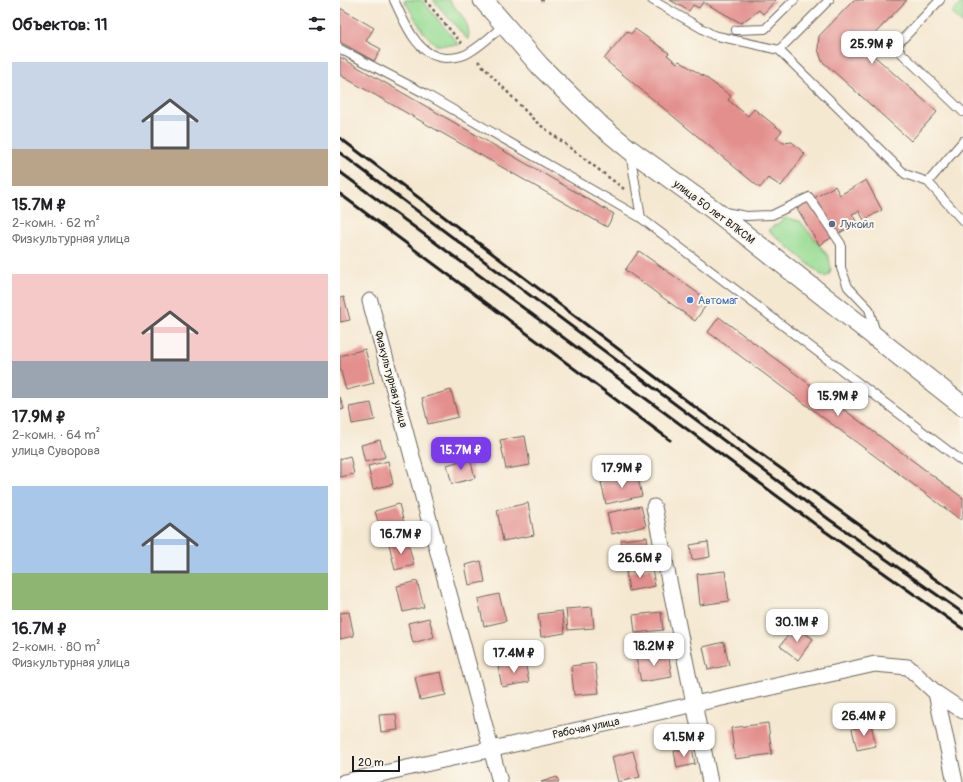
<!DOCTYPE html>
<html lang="ru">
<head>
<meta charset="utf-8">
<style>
  body { margin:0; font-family:Pangolin,sans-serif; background:#f2f2f2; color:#202124; height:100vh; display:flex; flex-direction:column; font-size:15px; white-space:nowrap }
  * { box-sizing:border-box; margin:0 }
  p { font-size:13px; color:#757577 }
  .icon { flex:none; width:22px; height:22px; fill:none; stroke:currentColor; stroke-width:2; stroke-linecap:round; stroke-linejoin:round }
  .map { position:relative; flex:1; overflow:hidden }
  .drawer { display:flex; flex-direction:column; background:#fff; width:340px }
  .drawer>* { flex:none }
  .scale { position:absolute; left:12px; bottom:10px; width:48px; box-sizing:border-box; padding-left:4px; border:2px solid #1c1c1c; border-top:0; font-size:11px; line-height:14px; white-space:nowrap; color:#1c1c1c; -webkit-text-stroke:3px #fbf7ec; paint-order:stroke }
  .price { position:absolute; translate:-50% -34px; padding:0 9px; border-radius:8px; background:#fff; color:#222; font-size:13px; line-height:26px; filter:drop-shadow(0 1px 2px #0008) }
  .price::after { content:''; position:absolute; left:50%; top:24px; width:12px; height:9px; margin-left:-6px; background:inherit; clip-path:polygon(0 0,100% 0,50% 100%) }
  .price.on { background:#7c3aed; color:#fff }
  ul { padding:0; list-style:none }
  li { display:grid; align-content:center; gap:8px; height:212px; padding:0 12px }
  li span { display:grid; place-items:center; height:124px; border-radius:0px; color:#555 }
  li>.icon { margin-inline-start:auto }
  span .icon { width:72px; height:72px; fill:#fffc; stroke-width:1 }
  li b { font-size:17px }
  h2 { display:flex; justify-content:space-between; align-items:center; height:48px; padding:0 12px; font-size:17px }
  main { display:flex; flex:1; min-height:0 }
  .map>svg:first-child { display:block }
</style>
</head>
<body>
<main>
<section class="drawer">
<h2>Объектов: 11<svg class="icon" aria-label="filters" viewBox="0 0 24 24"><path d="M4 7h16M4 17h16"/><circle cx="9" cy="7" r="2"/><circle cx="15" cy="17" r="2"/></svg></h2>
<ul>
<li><span style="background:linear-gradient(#c9d6e8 70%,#b9a48a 0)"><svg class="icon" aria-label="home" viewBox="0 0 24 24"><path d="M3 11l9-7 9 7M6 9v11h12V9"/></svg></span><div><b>15.7M ₽</b><p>2-комн. · 62 m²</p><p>Физкультурная улица</p></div></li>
<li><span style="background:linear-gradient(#f6c9c9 70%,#9aa5b1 0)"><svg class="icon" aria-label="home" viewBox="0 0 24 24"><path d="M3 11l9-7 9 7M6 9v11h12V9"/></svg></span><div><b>17.9M ₽</b><p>2-комн. · 64 m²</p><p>улица Суворова</p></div></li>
<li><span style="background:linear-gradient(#a9c7e8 70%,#8fb573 0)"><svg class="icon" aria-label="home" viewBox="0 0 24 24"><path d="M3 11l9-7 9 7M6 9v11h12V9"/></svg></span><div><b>16.7M ₽</b><p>2-комн. · 80 m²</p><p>Физкультурная улица</p></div></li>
</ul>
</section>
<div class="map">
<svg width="623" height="782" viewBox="0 0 623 782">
  <rect width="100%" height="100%" fill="#fbf7ec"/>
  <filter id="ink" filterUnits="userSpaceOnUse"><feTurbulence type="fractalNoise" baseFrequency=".025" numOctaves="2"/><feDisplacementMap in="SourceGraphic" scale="8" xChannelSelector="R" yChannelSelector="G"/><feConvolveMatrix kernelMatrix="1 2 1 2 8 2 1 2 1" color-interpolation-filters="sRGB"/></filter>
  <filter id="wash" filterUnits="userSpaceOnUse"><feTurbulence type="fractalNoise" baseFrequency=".012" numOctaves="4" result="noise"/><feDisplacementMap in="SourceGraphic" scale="16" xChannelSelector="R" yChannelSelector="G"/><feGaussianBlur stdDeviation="0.9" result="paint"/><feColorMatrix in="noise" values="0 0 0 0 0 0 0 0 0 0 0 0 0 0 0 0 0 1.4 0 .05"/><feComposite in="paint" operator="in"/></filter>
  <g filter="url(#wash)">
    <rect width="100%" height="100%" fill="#f5e8d1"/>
    <path fill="#99dd95" stroke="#5a7c58" d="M 64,0 L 82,0 L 119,45 L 96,45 L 84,33 Z
      M 93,0 L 109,0 C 119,13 132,23 128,40 Z
      M 623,1 L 623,24 L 611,13 Z
      M 446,218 L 460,221 L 489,257 L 491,270 L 489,275 L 484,277 L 428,230 Z"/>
    <g id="blocks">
      <path fill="#e38f8d" d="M 330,0 L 436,0 L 423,14 L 419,10 L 401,23 L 363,2 L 359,8 L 353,5 L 349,11 Z
        M 514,0 L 567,0 L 523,46 L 597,112 L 571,141 L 482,61 L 478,49 L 479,36 Z
        M 0,8 L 34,28 L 26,41 L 41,49 L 34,61 L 0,42 Z
        M 295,29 L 329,53 L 327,55 L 337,63 L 339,61 L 365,77 L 391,96 L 388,100 L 408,116 L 414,109 L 442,131 L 436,138 L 443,143 L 452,142 L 465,154 L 441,186 L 428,178 L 420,188 L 264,59 L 287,31 L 291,34 Z
        M 0,57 L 274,214 L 267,227 L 0,75 Z
        M 526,180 L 542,210 L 524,220 L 519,211 L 512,214 L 517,223 L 479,245 L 457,208 L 495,186 L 500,195 Z
        M 299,251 L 369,301 L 355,321 L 285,270 Z
        M 4,297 L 10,320 L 0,322 L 0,298 Z
        M 379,317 L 623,498 L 623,518 L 621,520 L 368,332 Z
        M 25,349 L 34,383 L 6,390 L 0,368 L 0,356 Z
        M 111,390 L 118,417 L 88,424 L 82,398 Z
        M 0,397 L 4,409 L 0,410 Z
        M 31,403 L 35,420 L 12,424 L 9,407 Z
        M 185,436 L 190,465 L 166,469 L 160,440 Z
        M 40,440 L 45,457 L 25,462 L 21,445 Z
        M 10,456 L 14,474 L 0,477 L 0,459 Z
        M 130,458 L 135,478 L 112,484 L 107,465 Z
        M 48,461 L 53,484 L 33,489 L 28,466 Z
        M 297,474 L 302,496 L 266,504 L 261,482 Z
        M 188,503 L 194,535 L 163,541 L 157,510 Z
        M 59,504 L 64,523 L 40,529 L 35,511 Z
        M 301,506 L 306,526 L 272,534 L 267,513 Z
        M 307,537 L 309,554 L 283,558 L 281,540 Z
        M 67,539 L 74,565 L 55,570 L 49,544 Z
        M 368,542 L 370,557 L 352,560 L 350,545 Z
        M 141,561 L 145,582 L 129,585 L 125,565 Z
        M 312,568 L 315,586 L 289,591 L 286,572 Z
        M 385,571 L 389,601 L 360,605 L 357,574 Z
        M 77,581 L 84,607 L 63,612 L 57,586 Z
        M 159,594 L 166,621 L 144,626 L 138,599 Z
        M 252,607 L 254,628 L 228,630 L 226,609 Z
        M 222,611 L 225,633 L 201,637 L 198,614 Z
        M 9,612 L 14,636 L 0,639 L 0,613 Z
        M 321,612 L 323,630 L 295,633 L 293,615 Z
        M 89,618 L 94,637 L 73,643 L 68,623 Z
        M 455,626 L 473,639 L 458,660 L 440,646 Z
        M 384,642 L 389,665 L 368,670 L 363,647 Z
        M 328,652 L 332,677 L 301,682 L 296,658 Z
        M 185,662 L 189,682 L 162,687 L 158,667 Z
        M 255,663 L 259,693 L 234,695 L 231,666 Z
        M 101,672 L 106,695 L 80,700 L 75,677 Z
        M 56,714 L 58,730 L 41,732 L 39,715 Z
        M 428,723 L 432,754 L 395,759 L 391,728 Z
        M 531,724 L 536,746 L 517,750 L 512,729 Z
        M 352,747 L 355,764 L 337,768 L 334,751 Z
        M 293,751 L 300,777 L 278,782 L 272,757 Z
        M 217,777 L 219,782 L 201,782 Z"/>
    </g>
  </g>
  <g filter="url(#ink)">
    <use href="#blocks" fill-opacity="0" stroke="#68635b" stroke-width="1"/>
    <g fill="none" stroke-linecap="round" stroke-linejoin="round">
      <g stroke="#68635b" stroke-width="10">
        <path id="service" d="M 54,0 C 65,23 77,57 106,58 C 115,58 123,57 130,52 C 142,45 153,34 164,25
          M 312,0 L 373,35 L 439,50 L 565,174 L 588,182 L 623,221
          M 600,0 L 555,47 L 623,112
          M 396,30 L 425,29 L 454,0
          M 0,49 L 84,93 L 301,218
          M 439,50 L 489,0
          M 290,152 L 301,218 L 623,462
          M 588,182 L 623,141
          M 385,212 L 406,216 L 432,215 L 469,197 L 501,244 L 501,268 L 508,287 L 529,309 L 536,333"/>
      </g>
      <g stroke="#68635b" stroke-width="17">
        <path id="minor" d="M 30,301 L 160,782
          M 314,507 L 370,782
          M 596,693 L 615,782
          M 4,782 L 535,664 L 568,667 L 596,693 L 623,711"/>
      </g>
      <g stroke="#68635b" stroke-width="21">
        <path id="tertiary" d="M 143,0 L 200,66 L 261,126 L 289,149 L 374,210 L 623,406"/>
      </g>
      <path stroke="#68635b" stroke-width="2.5" stroke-dasharray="3 3" stroke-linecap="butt" d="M 85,0 L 122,44
        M 201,0 L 205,0
        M 138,61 L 195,121 L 284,189"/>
      <use href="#service" stroke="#fff" stroke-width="8"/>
      <use href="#minor" stroke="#fff" stroke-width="15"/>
      <use href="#tertiary" stroke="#fff" stroke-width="19"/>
      <path stroke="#1c1c1c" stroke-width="3" d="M 0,138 L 355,407 L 623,599
        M 0,153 L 490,520 L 623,613
        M 0,172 L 479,527 L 623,629
        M 0,194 L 330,440"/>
    </g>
  </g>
  <circle fill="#5c6f8a" stroke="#fbf7ec" stroke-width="1.5" cx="492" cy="224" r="4"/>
  <circle fill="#3f7fe0" stroke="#fbf7ec" stroke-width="1.5" cx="350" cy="300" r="4"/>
  <g text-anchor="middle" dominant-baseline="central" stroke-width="4" stroke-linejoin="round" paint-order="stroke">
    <g font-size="11" fill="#1c1c1c" stroke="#fbf7ec">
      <text transform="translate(374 212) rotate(37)">улица 50 лет ВЛКСМ</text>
      <text transform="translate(51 379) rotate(75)">Физкультурная улица</text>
      <text transform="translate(246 728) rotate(-12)">Рабочая улица</text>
    </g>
    <g font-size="11" fill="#4e5e75" stroke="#fbf7ec" text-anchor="start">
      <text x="500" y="224">Лукойл</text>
    </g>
    <g font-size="11" fill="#366cbe" stroke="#fbf7ec" text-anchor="start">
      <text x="358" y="300">Автомаг</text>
    </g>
  </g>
</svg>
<div class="scale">20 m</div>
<b class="price" style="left:532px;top:65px">25.9M ₽</b>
<b class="price" style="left:498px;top:417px">15.9M ₽</b>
<b class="price on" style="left:121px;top:471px">15.7M ₽</b>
<b class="price" style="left:282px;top:489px">17.9M ₽</b>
<b class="price" style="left:61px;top:555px">16.7M ₽</b>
<b class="price" style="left:300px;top:579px">26.6M ₽</b>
<b class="price" style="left:457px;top:643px">30.1M ₽</b>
<b class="price" style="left:314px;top:667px">18.2M ₽</b>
<b class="price" style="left:174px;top:674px">17.4M ₽</b>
<b class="price" style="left:524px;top:737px">26.4M ₽</b>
<b class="price" style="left:344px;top:758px">41.5M ₽</b>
</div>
</main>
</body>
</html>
